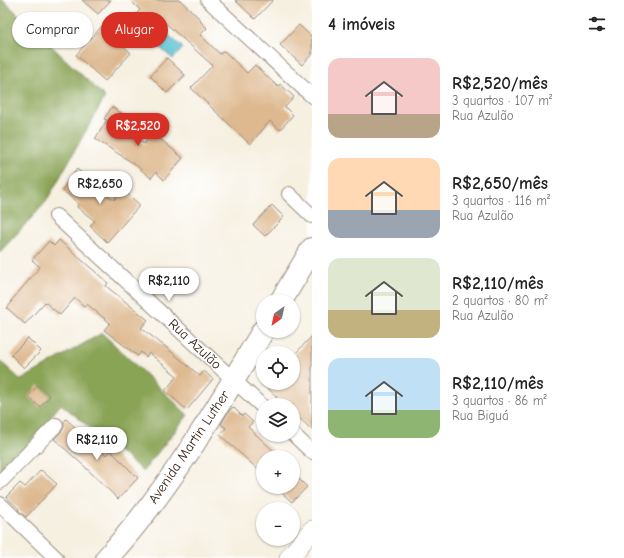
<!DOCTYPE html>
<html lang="pt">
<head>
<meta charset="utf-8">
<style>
  body { margin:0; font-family:"Comic Neue",sans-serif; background:#f6f6f6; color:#222; height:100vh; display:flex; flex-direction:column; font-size:15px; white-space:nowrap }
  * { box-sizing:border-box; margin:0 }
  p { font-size:13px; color:#767676 }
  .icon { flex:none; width:22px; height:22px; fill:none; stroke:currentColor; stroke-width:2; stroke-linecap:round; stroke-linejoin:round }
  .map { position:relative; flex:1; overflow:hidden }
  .drawer { display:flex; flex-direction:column; background:#fff; width:312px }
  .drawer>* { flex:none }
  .top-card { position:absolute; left:12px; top:12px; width:240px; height:36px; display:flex; gap:8px }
  .needle { width:26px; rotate:213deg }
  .tools { position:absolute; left:256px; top:294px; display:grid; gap:8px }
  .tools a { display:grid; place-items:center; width:44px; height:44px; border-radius:50%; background:#fff; box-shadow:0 1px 3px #0004; font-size:20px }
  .price { position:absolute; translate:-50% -34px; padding:0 9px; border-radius:14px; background:#fff; color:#222; font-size:13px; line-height:26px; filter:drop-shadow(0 1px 2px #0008) }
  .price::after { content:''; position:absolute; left:50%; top:24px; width:12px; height:9px; margin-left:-6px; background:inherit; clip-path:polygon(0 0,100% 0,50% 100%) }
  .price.selected { background:#d93025; color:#fff }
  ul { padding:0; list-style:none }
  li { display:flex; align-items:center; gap:12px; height:100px; padding:0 16px }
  li span { display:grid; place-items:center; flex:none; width:112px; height:80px; border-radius:12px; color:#555 }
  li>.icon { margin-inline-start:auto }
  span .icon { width:48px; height:48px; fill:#fffc; stroke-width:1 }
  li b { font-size:17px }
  h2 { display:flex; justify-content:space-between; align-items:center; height:48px; padding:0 16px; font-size:17px }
  .tag { padding:0 14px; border-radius:18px; background:#fff; box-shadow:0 1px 3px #0004; font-size:14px; line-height:36px }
  .tag.selected { background:#d93025; color:#fff }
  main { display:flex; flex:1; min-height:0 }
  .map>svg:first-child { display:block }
</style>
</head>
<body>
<main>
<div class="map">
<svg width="312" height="558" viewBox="0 0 312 558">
  <rect width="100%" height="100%" fill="#fff"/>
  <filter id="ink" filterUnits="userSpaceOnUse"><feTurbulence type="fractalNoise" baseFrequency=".025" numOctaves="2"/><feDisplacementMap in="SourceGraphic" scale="8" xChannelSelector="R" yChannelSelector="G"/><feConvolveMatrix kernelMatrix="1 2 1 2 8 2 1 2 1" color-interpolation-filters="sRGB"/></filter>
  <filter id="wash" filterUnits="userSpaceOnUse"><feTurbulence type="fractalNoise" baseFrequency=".012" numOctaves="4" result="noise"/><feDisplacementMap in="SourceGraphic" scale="16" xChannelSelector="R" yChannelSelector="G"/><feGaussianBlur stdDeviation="0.9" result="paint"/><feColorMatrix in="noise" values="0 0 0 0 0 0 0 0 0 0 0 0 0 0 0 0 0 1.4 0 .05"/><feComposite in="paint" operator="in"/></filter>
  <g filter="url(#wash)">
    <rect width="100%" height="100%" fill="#f6f0e1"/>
    <path fill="#8aa456" stroke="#62673a" d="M 0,0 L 3,0 L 105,97 L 46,202 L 0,252 Z
      M 102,333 L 188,415 L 143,471 L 61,404 L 0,480 L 0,361 L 21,380 Z"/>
    <path fill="#55c0d1" stroke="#487578" d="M 161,28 L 183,48 L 173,59 L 151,40 Z"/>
    <g id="blocks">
      <path fill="#deb990" d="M 82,0 L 111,0 L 98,14 Z
        M 130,0 L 180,0 L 201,20 L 200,21 L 207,28 L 200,35 L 220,54 L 224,51 L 247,73 L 255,65 L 278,87 L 280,84 L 294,97 L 285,107 L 293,115 L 280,130 L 270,121 L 250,144 L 191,88 L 212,66 L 211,64 L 161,19 L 150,30 L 135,15 L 140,10 Z
        M 235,0 L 273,0 L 255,19 Z
        M 299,25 L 312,37 L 312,54 L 302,65 L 280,45 Z
        M 102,26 L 131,53 L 105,81 L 76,55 Z
        M 167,58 L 185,75 L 167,93 L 150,76 Z
        M 112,107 L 133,121 L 126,132 L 144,144 L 153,133 L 183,158 L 164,180 L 156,172 L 151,178 L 133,163 L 95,139 L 107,120 L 104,119 Z
        M 77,169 L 89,179 L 88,180 L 114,200 L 123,190 L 140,205 L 107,242 L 90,226 L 95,221 L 77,207 L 79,204 L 62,190 Z
        M 272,205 L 284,217 L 265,236 L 253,225 Z
        M 59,240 L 108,283 L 106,286 L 148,320 L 141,328 L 167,348 L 200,376 L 204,371 L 213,379 L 187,410 L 165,391 L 177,376 L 149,353 L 146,357 L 141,352 L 138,356 L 104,330 L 110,323 L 87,304 L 85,307 L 75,298 L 60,315 L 45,302 L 25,324 L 7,308 L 12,302 L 11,301 L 40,267 L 32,260 L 49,241 L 54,246 Z
        M 312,336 L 312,430 L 293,412 L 293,405 L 273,405 L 277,397 L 262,383 L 293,383 L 293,356 Z
        M 28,338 L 41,351 L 24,368 L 11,355 Z
        M 38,385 L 50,396 L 40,407 L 28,397 Z
        M 233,407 L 242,416 L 244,414 L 253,422 L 248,427 L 280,457 L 263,457 L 263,474 L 220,435 L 226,428 L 221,424 L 229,411 Z
        M 66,419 L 106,455 L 110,450 L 138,478 L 118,499 L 83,465 L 54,439 L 62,431 L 64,427 L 64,422 Z
        M 41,470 L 57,484 L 26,517 L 18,510 L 19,509 L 6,497 L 20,483 L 25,487 Z
        M 299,479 L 307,487 L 292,502 L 275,487 L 293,487 L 293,485 Z"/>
    </g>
  </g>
  <g filter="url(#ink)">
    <use href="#blocks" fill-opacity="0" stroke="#988d80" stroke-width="1"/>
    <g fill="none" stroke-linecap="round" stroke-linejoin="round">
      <g stroke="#988d80" stroke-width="16">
        <path id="street" d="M 208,0 L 312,96
          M 289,194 L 312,216
          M 56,216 L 263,407
          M 293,434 L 312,452
          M 0,482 L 56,425
          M 0,504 L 56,558"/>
      </g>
      <g stroke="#988d80" stroke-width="20">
        <path id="secondary" d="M 289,558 L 312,530"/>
      </g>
      <g stroke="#988d80" stroke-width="24">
        <path id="primary" d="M 281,301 L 312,249
          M 107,558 C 169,490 216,410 263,331"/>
      </g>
      <use href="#street" stroke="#fff" stroke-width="14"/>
      <use href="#secondary" stroke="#fff" stroke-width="19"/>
      <use href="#primary" stroke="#fff" stroke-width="22"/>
    </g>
  </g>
  <g text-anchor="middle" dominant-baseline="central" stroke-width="3" stroke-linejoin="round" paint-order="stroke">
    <g font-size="14" fill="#3b2a1e" stroke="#fff">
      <text transform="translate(195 344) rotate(43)">Rua Azulão</text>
      <text transform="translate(189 447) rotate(-56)">Avenida Martin Luther</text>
    </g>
  </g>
</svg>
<div class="tools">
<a><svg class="needle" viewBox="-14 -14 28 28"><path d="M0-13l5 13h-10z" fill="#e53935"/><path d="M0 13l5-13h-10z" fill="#767676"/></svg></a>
<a><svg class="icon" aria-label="locate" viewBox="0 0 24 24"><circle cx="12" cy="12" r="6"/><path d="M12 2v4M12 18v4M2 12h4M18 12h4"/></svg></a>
<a><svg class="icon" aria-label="layers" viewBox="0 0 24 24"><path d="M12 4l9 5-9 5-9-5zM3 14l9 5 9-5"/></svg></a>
<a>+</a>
<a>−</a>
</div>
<b class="price selected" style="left:138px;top:147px">R$2,520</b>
<b class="price" style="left:100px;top:205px">R$2,650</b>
<b class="price" style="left:169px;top:302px">R$2,110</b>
<b class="price" style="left:97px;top:461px">R$2,110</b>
<div class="top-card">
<a class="tag">Comprar</a>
<a class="tag selected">Alugar</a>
</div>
</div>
<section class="drawer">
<h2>4 imóveis<svg class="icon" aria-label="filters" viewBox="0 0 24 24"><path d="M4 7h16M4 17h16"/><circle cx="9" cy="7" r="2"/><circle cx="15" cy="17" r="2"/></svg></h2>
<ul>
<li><span style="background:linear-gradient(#f6c9c9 70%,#b9a48a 0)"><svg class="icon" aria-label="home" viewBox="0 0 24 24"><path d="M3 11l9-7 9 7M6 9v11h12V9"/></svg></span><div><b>R$2,520/mês</b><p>3 quartos · 107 m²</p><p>Rua Azulão</p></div></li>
<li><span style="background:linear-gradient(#ffd9b3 65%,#9aa5b1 0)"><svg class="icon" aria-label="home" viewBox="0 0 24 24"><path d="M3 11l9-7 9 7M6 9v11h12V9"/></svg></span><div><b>R$2,650/mês</b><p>3 quartos · 116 m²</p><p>Rua Azulão</p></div></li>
<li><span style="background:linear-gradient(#dfe7d0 65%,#c2b280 0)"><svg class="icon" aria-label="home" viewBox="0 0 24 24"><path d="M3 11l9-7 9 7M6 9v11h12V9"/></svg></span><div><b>R$2,110/mês</b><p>2 quartos · 80 m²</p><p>Rua Azulão</p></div></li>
<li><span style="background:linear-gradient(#bfe0f5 65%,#8fb573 0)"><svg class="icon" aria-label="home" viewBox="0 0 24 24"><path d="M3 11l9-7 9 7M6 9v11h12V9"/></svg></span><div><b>R$2,110/mês</b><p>3 quartos · 86 m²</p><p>Rua Biguá</p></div></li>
</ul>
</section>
</main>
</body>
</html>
